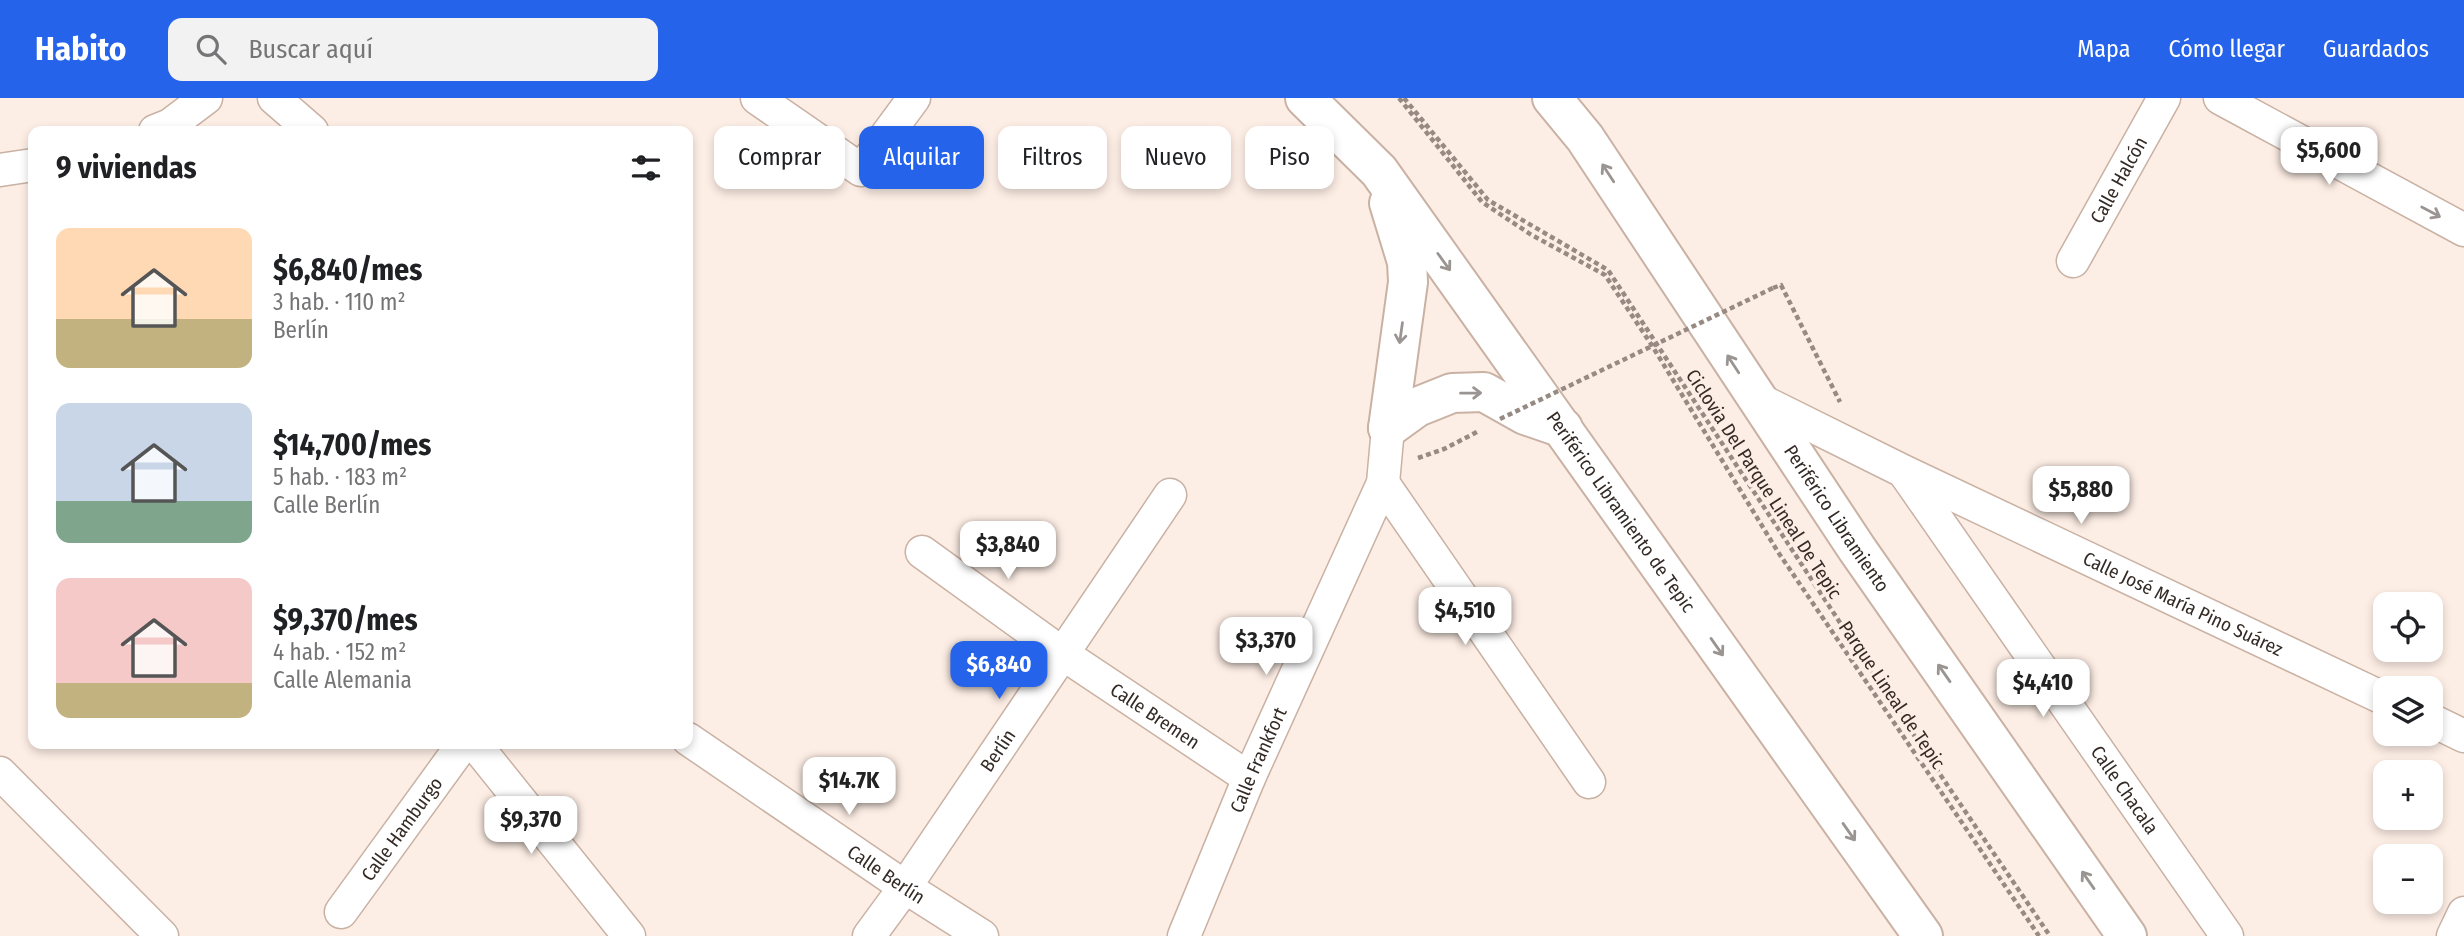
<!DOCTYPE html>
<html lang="es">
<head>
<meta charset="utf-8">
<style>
  body { margin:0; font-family:"Fira Sans Condensed",sans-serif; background:#f2f2f2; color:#202124; height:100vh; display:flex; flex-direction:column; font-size:26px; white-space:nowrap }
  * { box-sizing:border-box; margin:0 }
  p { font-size:23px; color:#757577 }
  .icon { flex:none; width:38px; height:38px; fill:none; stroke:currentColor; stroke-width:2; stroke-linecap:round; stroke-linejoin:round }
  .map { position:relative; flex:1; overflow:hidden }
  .drawer { position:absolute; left:28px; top:28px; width:665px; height:623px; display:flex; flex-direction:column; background:#fff; border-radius:14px; box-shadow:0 4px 10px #0003 }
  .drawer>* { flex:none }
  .guide { position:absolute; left:714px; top:28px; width:665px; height:63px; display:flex; gap:14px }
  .controls { position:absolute; left:2373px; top:494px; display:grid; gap:14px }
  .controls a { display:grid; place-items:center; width:70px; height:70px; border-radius:14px; background:#fff; box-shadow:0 4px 10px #0003; font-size:35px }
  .price { position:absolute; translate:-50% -60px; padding:0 16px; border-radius:14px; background:#fff; color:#222; font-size:23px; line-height:46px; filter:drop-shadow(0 2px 4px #0008) }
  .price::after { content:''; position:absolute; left:50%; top:42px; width:21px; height:16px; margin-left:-10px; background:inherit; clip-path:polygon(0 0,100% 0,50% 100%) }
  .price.active { background:#2563eb; color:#fff }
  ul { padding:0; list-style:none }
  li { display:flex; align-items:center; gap:21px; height:175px; padding:0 28px }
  li span { display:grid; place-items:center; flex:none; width:196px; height:140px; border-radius:14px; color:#555 }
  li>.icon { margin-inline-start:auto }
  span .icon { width:84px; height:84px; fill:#fffc; stroke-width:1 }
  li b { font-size:30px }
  h2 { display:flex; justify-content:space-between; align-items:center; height:84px; padding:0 28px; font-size:30px }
  .pill { padding:0 24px; border-radius:14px; background:#fff; box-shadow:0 4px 10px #0003; font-size:24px; line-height:63px }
  .pill.active { background:#2563eb; color:#fff }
  header { display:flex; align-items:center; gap:42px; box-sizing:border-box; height:98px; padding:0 35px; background:#2563eb; color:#fff }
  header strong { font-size:33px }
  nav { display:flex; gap:38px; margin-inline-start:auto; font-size:24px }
  .search { width:490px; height:63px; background:#f2f2f2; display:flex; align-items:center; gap:18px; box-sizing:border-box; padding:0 24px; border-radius:14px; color:#757577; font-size:26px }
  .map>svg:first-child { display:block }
</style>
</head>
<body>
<header>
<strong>Habito</strong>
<div class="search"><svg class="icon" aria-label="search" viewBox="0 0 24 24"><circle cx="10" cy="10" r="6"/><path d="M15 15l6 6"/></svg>Buscar aquí</div>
<nav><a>Mapa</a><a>Cómo llegar</a><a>Guardados</a></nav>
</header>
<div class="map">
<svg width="2464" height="838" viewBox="0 0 2464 838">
  <rect width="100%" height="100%" fill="#fdeee5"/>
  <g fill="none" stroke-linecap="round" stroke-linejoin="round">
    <g stroke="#c9b1a3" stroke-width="35">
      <g id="minor">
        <path d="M 274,0 L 312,33"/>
        <path d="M 757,0 L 861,72 L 914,0"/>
        <path d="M 2220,0 L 2464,132"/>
        <path d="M 155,33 L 170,27 L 206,0"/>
        <path d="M 0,72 L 33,67"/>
        <path id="s1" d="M 2073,163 L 2164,0"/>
        <path id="s2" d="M 1756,300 L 1903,373 L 2385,601"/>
        <path id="s3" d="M 1904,374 L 2227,838"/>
        <path d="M 1383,385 L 1589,684"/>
        <path id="s4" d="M 922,454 L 1063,556 L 1249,680"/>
        <path d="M 2431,622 L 2464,638"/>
        <path id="s5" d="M 688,641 L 905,789 L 982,838"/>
        <path d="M 475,646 L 629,838"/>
        <path d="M 0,675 L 162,838"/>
        <path id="s6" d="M 341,814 L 463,646"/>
        <path id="s7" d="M 869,838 L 905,789 L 1170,397"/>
        <path id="s8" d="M 1184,838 L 1249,680 L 1383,385 L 1388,330"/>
        <path d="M 2453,838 L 2464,815"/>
      </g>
    </g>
    <g stroke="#c9b1a3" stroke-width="42">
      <g id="trunk">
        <path id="s9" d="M 1305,0 L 1379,73 L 1923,838"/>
        <path id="s10" d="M 1552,0 L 1585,40 L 1857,451 L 2127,838"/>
        <path d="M 1388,330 L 1408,184 L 1407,164 L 1389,105"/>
        <path d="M 1388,330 L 1417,309 L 1452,295 L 1484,294 L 1525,317 L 1563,330"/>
      </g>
    </g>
    <path stroke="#968a83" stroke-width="4.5" stroke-dasharray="5 3.5" stroke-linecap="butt" d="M 1399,0 L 1482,104 L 1530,136 L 1605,177 L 1651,246 L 1778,454 L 2039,838
      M 1404,0 L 1488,102 L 1608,172 L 1933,666 L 2050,838
      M 1773,190 L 1781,187 L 1840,304
      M 1418,360 L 1444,351 L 1477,334"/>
    <use href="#minor" stroke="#fff" stroke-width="32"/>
    <use href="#trunk" stroke="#fff" stroke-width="38"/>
    <path stroke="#968a83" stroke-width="4.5" stroke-dasharray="5 3.5" stroke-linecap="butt" d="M 1500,321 L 1773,190"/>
  </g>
  <defs><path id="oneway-shaft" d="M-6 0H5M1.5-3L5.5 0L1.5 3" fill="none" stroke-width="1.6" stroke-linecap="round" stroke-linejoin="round" transform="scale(1.75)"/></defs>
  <g stroke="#9a9592">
    <use href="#oneway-shaft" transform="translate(1608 75) rotate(-123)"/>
    <use href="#oneway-shaft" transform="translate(2431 114) rotate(28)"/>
    <use href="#oneway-shaft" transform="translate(1444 164) rotate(54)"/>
    <use href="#oneway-shaft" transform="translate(1401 235) rotate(98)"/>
    <use href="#oneway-shaft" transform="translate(1733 266) rotate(-123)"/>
    <use href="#oneway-shaft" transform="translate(1471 295) rotate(-1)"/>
    <use href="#oneway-shaft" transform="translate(1717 549) rotate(55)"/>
    <use href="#oneway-shaft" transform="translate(1944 575) rotate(-125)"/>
    <use href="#oneway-shaft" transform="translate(1849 734) rotate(55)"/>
    <use href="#oneway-shaft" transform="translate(2088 782) rotate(-125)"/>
  </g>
  <g text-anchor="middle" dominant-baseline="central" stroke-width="7" stroke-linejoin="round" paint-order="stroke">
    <g font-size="19" fill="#342b26" stroke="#fdeee5">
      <text stroke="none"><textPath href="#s1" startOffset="93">Calle Halcón</textPath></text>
      <text transform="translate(1764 386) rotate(57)">Ciclovia Del Parque Lineal De Tepic</text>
      <text stroke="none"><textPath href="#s9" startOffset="522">Periférico Libramiento de Tepic</textPath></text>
      <text stroke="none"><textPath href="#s10" startOffset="508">Periférico Libramiento</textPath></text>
      <text stroke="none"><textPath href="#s2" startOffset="474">Calle José María Pino Suárez</textPath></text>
      <text transform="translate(1892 597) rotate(56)">Parque Lineal de Tepic</text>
      <text stroke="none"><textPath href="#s4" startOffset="285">Calle Bremen</textPath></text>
      <text stroke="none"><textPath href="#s7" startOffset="226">Berlín</textPath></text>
      <text stroke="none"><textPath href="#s8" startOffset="191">Calle Frankfort</textPath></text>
      <text stroke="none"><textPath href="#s3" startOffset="387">Calle Chacala</textPath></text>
      <text stroke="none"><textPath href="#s6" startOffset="103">Calle Hamburgo</textPath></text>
      <text stroke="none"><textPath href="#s5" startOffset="240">Calle Berlín</textPath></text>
    </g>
  </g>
</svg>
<div class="controls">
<a><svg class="icon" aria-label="locate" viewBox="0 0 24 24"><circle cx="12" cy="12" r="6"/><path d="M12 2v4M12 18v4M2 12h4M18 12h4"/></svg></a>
<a><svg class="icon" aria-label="layers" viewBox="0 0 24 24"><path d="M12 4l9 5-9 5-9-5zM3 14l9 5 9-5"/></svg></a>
<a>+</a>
<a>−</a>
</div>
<b class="price" style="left:2329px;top:89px">$5,600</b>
<b class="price" style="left:2081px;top:428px">$5,880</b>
<b class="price" style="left:1008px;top:483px">$3,840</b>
<b class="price" style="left:1465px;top:549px">$4,510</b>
<b class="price" style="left:1266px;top:579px">$3,370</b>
<b class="price active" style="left:999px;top:603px">$6,840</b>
<b class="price" style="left:2043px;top:621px">$4,410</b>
<b class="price" style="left:849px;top:719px">$14.7K</b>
<b class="price" style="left:531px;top:758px">$9,370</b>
<div class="guide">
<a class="pill">Comprar</a>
<a class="pill active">Alquilar</a>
<a class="pill">Filtros</a>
<a class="pill">Nuevo</a>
<a class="pill">Piso</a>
</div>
<section class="drawer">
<h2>9 viviendas<svg class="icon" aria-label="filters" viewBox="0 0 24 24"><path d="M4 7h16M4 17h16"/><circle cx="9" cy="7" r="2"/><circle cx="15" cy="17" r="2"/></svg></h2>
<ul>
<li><span style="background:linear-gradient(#ffd9b3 65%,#c2b280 0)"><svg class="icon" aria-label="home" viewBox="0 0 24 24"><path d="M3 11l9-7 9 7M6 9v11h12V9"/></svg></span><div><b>$6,840/mes</b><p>3 hab. · 110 m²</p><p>Berlín</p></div></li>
<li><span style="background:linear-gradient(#c9d6e8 70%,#7fa58c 0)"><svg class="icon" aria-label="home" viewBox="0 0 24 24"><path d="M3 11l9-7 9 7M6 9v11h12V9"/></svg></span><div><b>$14,700/mes</b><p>5 hab. · 183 m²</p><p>Calle Berlín</p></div></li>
<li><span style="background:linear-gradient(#f6c9c9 75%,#c2b280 0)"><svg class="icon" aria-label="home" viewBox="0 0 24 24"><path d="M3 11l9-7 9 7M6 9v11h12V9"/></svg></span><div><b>$9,370/mes</b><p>4 hab. · 152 m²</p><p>Calle Alemania</p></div></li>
</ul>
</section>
</div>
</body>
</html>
